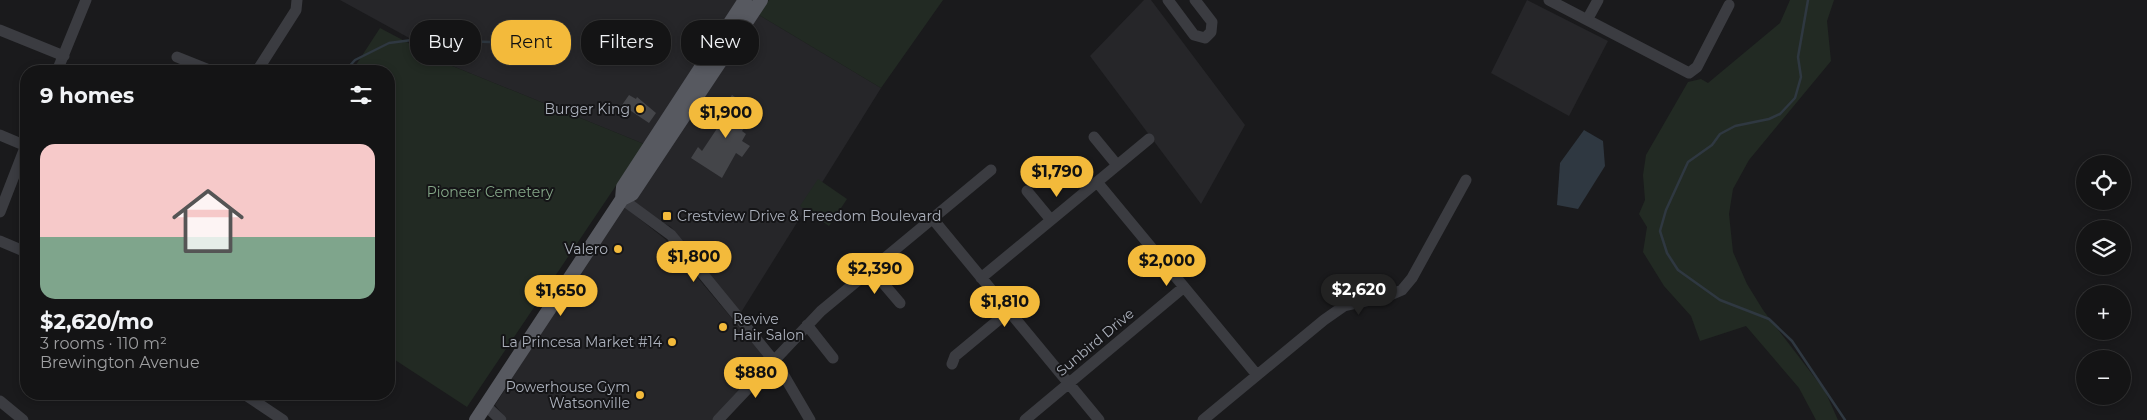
<!DOCTYPE html>
<html lang="en">
<head>
<meta charset="utf-8">
<style>
  body { margin:0; font-family:Montserrat,sans-serif; background:#1d1d1e; color:#f1f3f6; height:100vh; display:flex; flex-direction:column; font-size:19px; white-space:nowrap }
  * { box-sizing:border-box; margin:0 }
  p { font-size:16px; color:#9d9ea0 }
  .icon { flex:none; width:28px; height:28px; fill:none; stroke:currentColor; stroke-width:2; stroke-linecap:round; stroke-linejoin:round }
  .map { position:relative; flex:1; overflow:hidden }
  .side { position:absolute; left:20px; top:65px; width:375px; height:335px; display:flex; flex-direction:column; background:#141415; border-radius:20px; box-shadow:0 2px 8px #0003,0 0 0 1px #333334 }
  .side>* { flex:none }
  .guide { position:absolute; left:410px; top:20px; width:475px; height:45px; display:flex; gap:10px }
  .tools { position:absolute; left:2076px; top:155px; display:grid; gap:10px }
  .tools a { display:grid; place-items:center; width:55px; height:55px; border-radius:50%; background:#141415; box-shadow:0 2px 8px #0003,0 0 0 1px #333334; font-size:25px }
  .price { position:absolute; translate:-50% -42px; padding:0 11px; border-radius:18px; background:#f3ba3b; color:#111; font-size:16px; line-height:32px; filter:drop-shadow(0 1px 2px #0008) }
  .price::after { content:''; position:absolute; left:50%; top:30px; width:15px; height:11px; margin-left:-8px; background:inherit; clip-path:polygon(0 0,100% 0,50% 100%) }
  .price.selected { background:#222; color:#fff }
  ul { padding:0; list-style:none }
  li { display:grid; align-content:center; gap:10px; height:265px; padding:0 20px }
  li+li { border-top:1px solid #333334 }
  li span { display:grid; place-items:center; height:155px; border-radius:15px; color:#555 }
  li>.icon { margin-inline-start:auto }
  span .icon { width:90px; height:90px; fill:#fffc; stroke-width:1 }
  li b { font-size:21px }
  h2 { display:flex; justify-content:space-between; align-items:center; height:60px; padding:0 20px; font-size:21px }
  .tag { padding:0 18px; border-radius:20px; background:#141415; box-shadow:0 2px 8px #0003,0 0 0 1px #333334; font-size:18px; line-height:45px }
  .tag.selected { background:#f3ba3b; color:#111 }
  .map>svg:first-child { display:block }
</style>
</head>
<body>
<div class="map">
<svg width="2147" height="420" viewBox="0 0 2147 420">
  <rect width="100%" height="100%" fill="#1a1a1c"/>
  <path fill="#262629" d="M 340,0 L 739,0 L 644,144 L 450,65 L 453,62 Z
    M 1144,0 L 1151,0 L 1245,125 L 1201,204 L 1090,56 Z
    M 1527,0 L 1608,41 L 1569,116 L 1491,73 Z
    M 759,15 L 881,88 L 740,314 L 671,227 L 626,203 Z
    M 622,205 L 665,239 L 767,360 L 716,420 L 507,420 L 495,405 Z"/>
  <path fill="#222a23" d="M 769,0 L 943,0 L 881,88 L 759,15 Z
    M 1790,0 L 1834,0 L 1827,21 L 1831,61 L 1749,160 L 1733,189 L 1729,214 L 1733,252 L 1747,284 L 1763,310 L 1825,391 L 1838,420 L 1816,420 L 1799,388 L 1746,326 L 1700,341 L 1691,316 L 1664,286 L 1643,252 L 1647,227 L 1639,214 L 1645,200 L 1643,175 L 1646,155 L 1688,82 L 1701,79 L 1708,83 L 1780,23 Z
    M 380,28 L 450,65 L 644,144 L 467,407 L 389,356 L 389,71 L 352,71 Z
    M 818,179 L 847,199 L 829,226 L 800,206 Z"/>
  <path fill="#2f3841" d="M 1584,130 L 1603,141 L 1605,166 L 1578,209 L 1557,205 L 1560,163 Z"/>
  <g fill="none" stroke-linecap="round" stroke-linejoin="round">
    <path stroke="#2f3841" stroke-width="2.5" d="M 1808,0 L 1798,57 L 1801,77 L 1795,98 L 1780,114 L 1769,119 L 1735,126 L 1720,134 L 1712,145 L 1688,162 L 1666,210 L 1660,231 L 1667,253 L 1678,270 L 1720,300 L 1769,319 L 1792,341 L 1845,420
      M 345,71 L 355,60 L 389,43 L 435,37 L 462,41 L 549,44"/>
  </g>
  <path fill="#444549" d="M 629,95 L 636,99 L 637,97 L 656,113 L 649,123 L 622,105 Z
    M 732,95 L 756,111 L 742,131 L 746,134 L 742,141 L 750,146 L 742,157 L 736,153 L 722,178 L 691,158 L 698,147 L 702,151 L 730,109 L 724,106 Z"/>
  <g fill="none" stroke-linecap="round" stroke-linejoin="round">
    <path stroke="#3b3c41" stroke-width="11" d="M 1168,0 L 1194,35 L 1205,38 L 1211,32 L 1212,22 L 1195,0
      M 1549,0 L 1689,73 L 1697,67 L 1729,5
      M 1587,20 L 1598,0
      M 0,30 L 64,56
      M 177,57 L 212,71
      M 57,71 L 86,0
      M 257,71 L 296,10 L 297,0
      M 0,135 L 26,146
      M 1094,137 L 1117,165
      M 1097,182 L 1257,375
      M 1027,191 L 1051,220
      M 622,199 L 671,235 L 779,367 L 810,420
      M 0,212 L 26,145
      M 932,218 L 1099,420
      M 0,241 L 26,252
      M 871,269 L 900,303
      M 981,278 L 1149,139
      M 807,325 L 833,358
      M 952,364 L 955,356 L 1008,312
      M 244,394 L 283,420
      M 0,401 L 23,420
      M 486,406 L 501,420
      M 718,420 L 821,311 L 991,170
      M 1025,420 L 1184,287
      M 1203,420 L 1324,320 L 1344,306 L 1388,296 L 1402,290 L 1412,278 L 1466,180"/>
    <path stroke="#575960" stroke-width="14" d="M 622,199 L 623,187 L 745,0
      M 476,420 L 622,199 L 632,194 L 761,0"/>
  </g>
  <g fill="#f3ba3b" stroke="#151517" stroke-width="2">
    <circle cx="640" cy="109" r="5"/>
    <rect x="662" y="211" width="10" height="10" rx="2.5"/>
    <circle cx="618" cy="249" r="5"/>
    <circle cx="723" cy="327" r="5"/>
    <circle cx="672" cy="342" r="5"/>
    <circle cx="640" cy="395" r="5"/>
  </g>
  <g text-anchor="middle" dominant-baseline="central" stroke-width="4" stroke-linejoin="round" paint-order="stroke">
    <g font-size="14" fill="#acb1bc" stroke="#151517" text-anchor="end">
      <text x="630" y="109">Burger King</text>
      <text x="677" y="216" text-anchor="start">Crestview Drive &amp; Freedom Boulevard</text>
      <text x="608" y="249">Valero</text>
      <text x="733" y="319" text-anchor="start">Revive<tspan x="733" dy="16">Hair Salon</tspan></text>
      <text x="662" y="342">La Princesa Market #14</text>
      <text x="630" y="387">Powerhouse Gym<tspan x="630" dy="16">Watsonville</tspan></text>
    </g>
    <g font-size="14" fill="#84a687" stroke="#151517">
      <text x="490" y="192">Pioneer Cemetery</text>
    </g>
    <g font-size="14" fill="#acb1bc" stroke="#151517">
      <text transform="translate(1095 342) rotate(-40)">Sunbird Drive</text>
    </g>
  </g>
</svg>
<div class="tools">
<a><svg class="icon" aria-label="locate" viewBox="0 0 24 24"><circle cx="12" cy="12" r="6"/><path d="M12 2v4M12 18v4M2 12h4M18 12h4"/></svg></a>
<a><svg class="icon" aria-label="layers" viewBox="0 0 24 24"><path d="M12 4l9 5-9 5-9-5zM3 14l9 5 9-5"/></svg></a>
<a>+</a>
<a>−</a>
</div>
<b class="price" style="left:726px;top:139px">$1,900</b>
<b class="price" style="left:1057px;top:198px">$1,790</b>
<b class="price" style="left:694px;top:283px">$1,800</b>
<b class="price" style="left:1167px;top:287px">$2,000</b>
<b class="price" style="left:875px;top:295px">$2,390</b>
<b class="price selected" style="left:1359px;top:316px">$2,620</b>
<b class="price" style="left:561px;top:317px">$1,650</b>
<b class="price" style="left:1005px;top:328px">$1,810</b>
<b class="price" style="left:756px;top:399px">$880</b>
<div class="guide">
<a class="tag">Buy</a>
<a class="tag selected">Rent</a>
<a class="tag">Filters</a>
<a class="tag">New</a>
</div>
<section class="side">
<h2>9 homes<svg class="icon" aria-label="filters" viewBox="0 0 24 24"><path d="M4 7h16M4 17h16"/><circle cx="9" cy="7" r="2"/><circle cx="15" cy="17" r="2"/></svg></h2>
<ul>
<li><span style="background:linear-gradient(#f6c9c9 60%,#7fa58c 0)"><svg class="icon" aria-label="home" viewBox="0 0 24 24"><path d="M3 11l9-7 9 7M6 9v11h12V9"/></svg></span><div><b>$2,620/mo</b><p>3 rooms · 110 m²</p><p>Brewington Avenue</p></div></li>
</ul>
</section>
</div>
</body>
</html>
